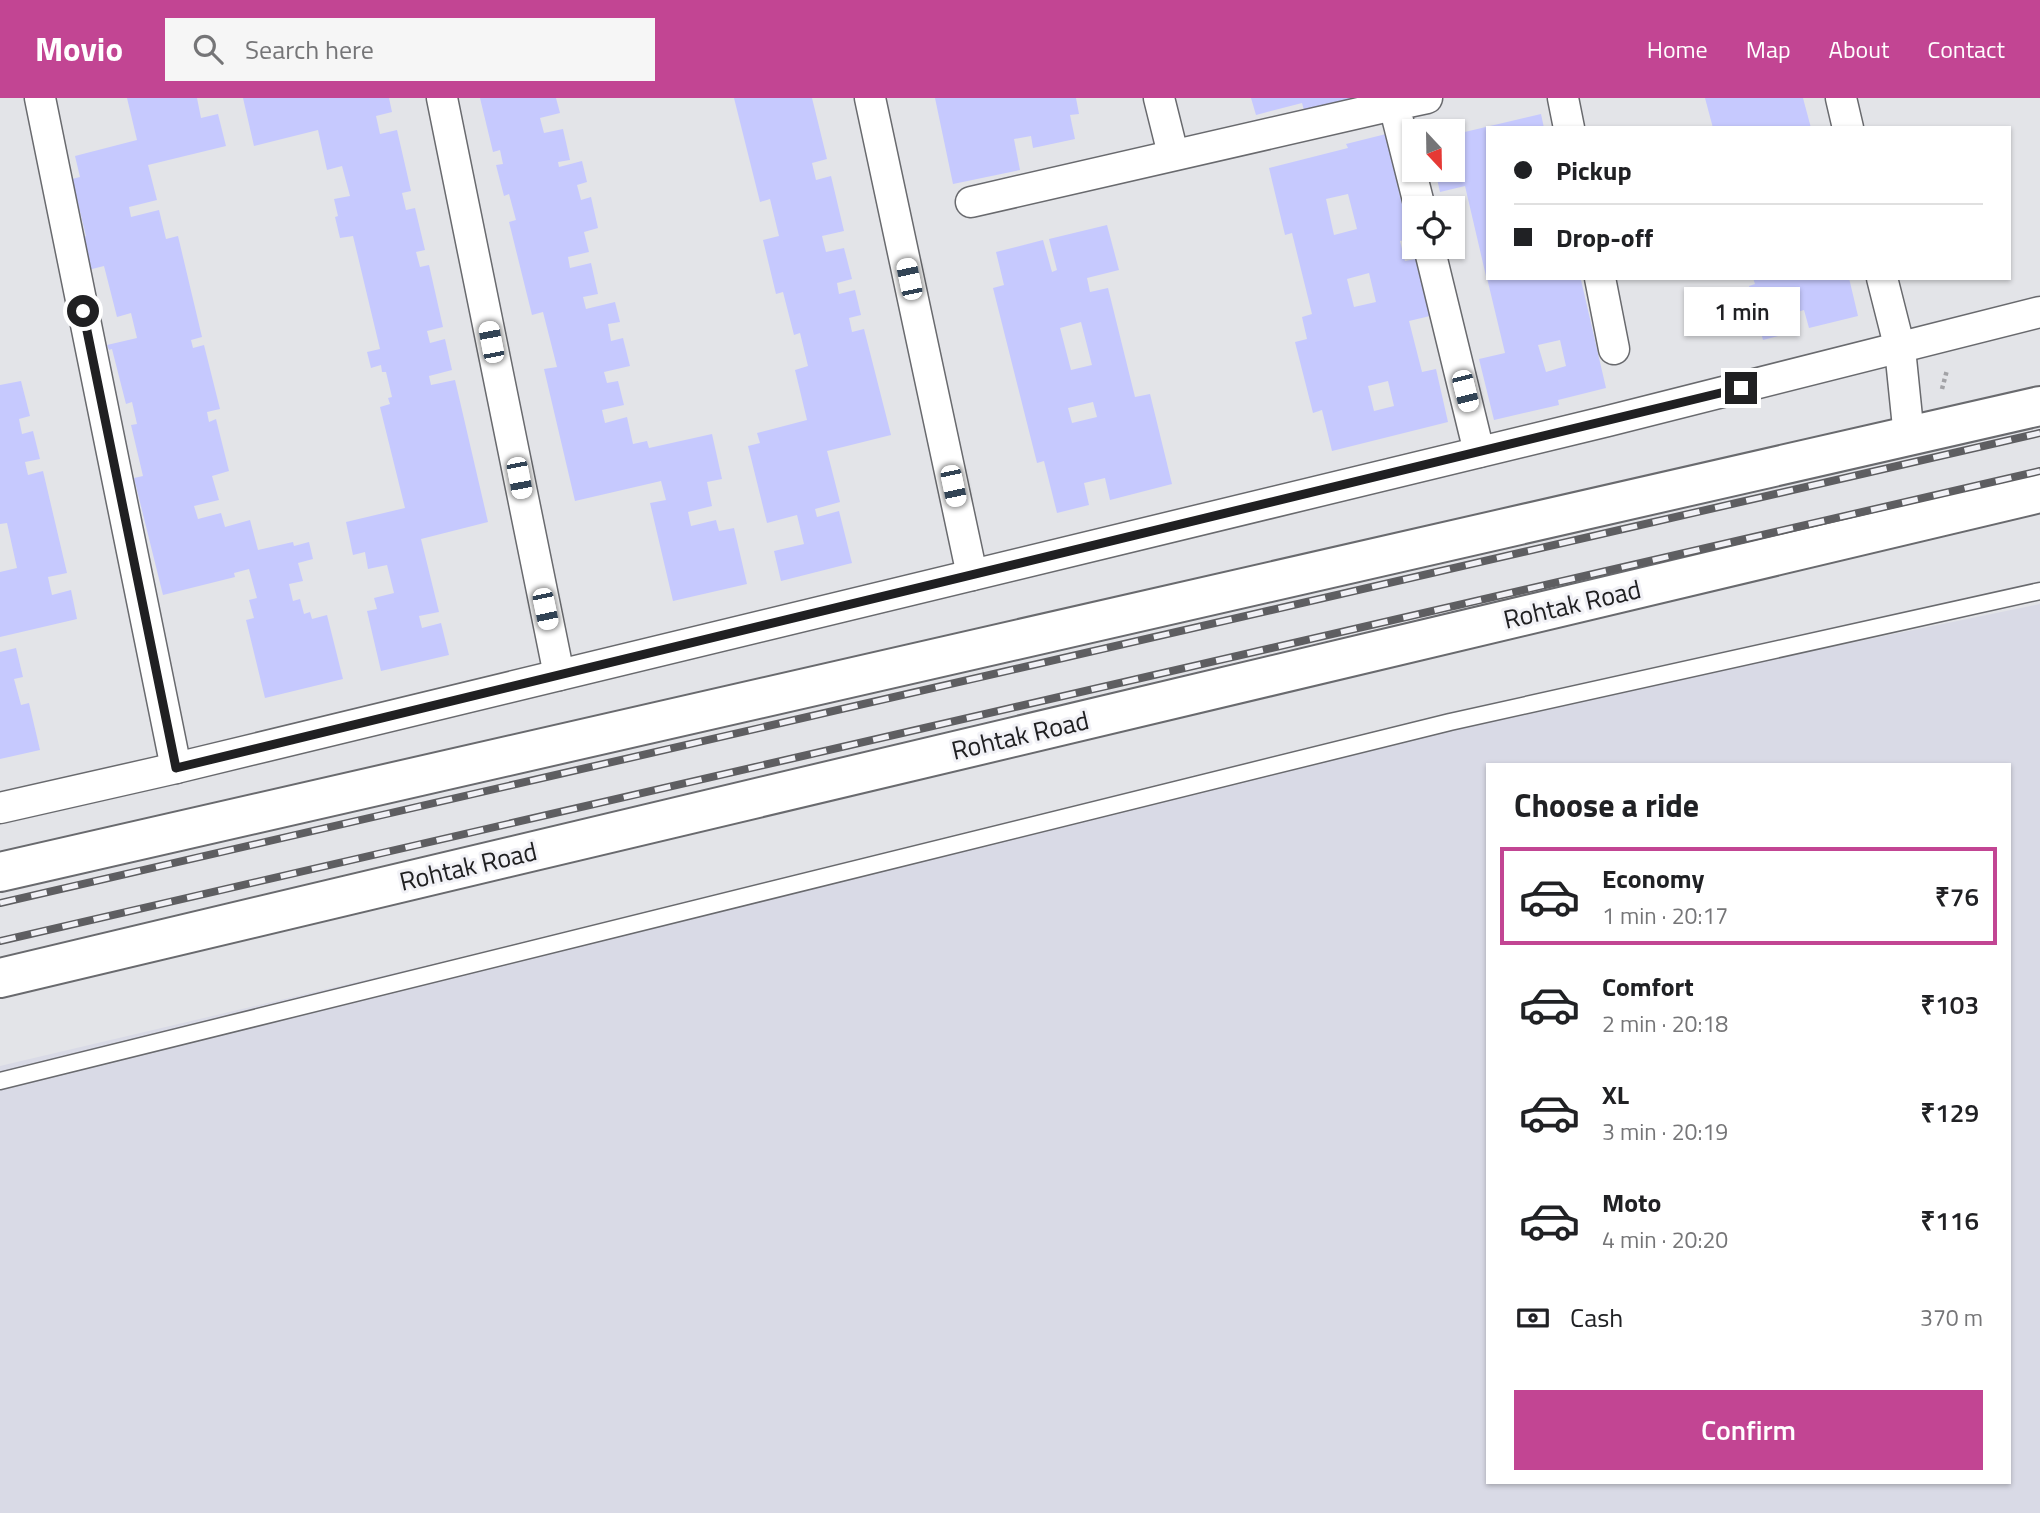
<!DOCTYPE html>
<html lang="en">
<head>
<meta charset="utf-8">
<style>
  :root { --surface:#fff; --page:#f6f6f6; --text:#202124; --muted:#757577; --line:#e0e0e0; --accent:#c24593 }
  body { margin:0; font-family:"Titillium Web",sans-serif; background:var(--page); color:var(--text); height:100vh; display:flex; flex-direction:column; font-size:26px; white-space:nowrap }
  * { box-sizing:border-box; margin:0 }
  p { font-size:23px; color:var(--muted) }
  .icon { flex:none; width:38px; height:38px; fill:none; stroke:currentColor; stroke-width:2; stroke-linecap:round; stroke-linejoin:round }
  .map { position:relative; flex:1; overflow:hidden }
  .details { position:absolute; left:1486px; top:665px; width:525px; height:721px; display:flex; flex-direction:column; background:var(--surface); border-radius:0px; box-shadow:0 2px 5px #0004 }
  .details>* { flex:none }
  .top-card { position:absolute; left:1486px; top:28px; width:525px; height:154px; border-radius:0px; box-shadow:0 2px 5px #0004; display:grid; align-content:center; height:154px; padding:0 28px; background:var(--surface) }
  .needle { width:46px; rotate:158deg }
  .fabs { position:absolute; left:1402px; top:21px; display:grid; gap:14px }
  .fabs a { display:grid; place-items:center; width:63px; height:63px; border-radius:0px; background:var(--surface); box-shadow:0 2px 5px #0004; font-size:35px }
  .end { position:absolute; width:32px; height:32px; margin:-16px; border:9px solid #202022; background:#fff; box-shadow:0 0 0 4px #fff }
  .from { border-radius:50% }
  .bubble { position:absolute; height:49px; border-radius:0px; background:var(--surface); box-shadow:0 2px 5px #0004; font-size:23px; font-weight:600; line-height:49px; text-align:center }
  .car { position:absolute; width:21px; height:42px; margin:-21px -10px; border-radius:9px; box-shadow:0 0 5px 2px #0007; background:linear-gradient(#fff 24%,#345 0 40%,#fff 0 76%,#345 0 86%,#fff 0) }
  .top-card b { display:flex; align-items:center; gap:24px; height:66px; font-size:26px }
  .top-card b+b { border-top:2px solid var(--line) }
  .top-card i { width:18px; height:18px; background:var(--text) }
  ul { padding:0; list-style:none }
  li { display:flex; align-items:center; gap:21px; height:98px; margin:0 14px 10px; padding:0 14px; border:4px solid transparent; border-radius:0px }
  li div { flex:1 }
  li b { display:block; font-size:26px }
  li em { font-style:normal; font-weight:600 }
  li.active { border-color:var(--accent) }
  li>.icon { width:63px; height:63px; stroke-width:1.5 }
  h2 { padding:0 28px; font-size:32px; line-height:84px }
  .pay { display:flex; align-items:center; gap:18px; height:77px; padding:0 28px; font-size:26px }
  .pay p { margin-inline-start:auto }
  .cta { display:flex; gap:14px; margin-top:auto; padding:14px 28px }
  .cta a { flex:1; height:80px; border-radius:0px; background:var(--accent); color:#fff; font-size:28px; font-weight:600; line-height:80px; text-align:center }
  header { display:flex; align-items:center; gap:42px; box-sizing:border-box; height:98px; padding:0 35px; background:var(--accent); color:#fff }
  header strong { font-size:33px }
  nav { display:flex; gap:38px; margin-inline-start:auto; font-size:24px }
  .search { width:490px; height:63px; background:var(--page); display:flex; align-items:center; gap:18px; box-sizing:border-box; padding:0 24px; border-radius:0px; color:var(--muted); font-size:26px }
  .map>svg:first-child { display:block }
  .built { fill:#d9dae6; fill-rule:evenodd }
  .building { fill:#c6c9fe; fill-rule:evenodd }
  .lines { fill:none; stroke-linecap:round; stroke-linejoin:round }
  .service-casing { stroke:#696a6e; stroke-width:19 }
  .minor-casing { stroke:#696a6e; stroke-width:33 }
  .primary-casing { stroke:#696a6e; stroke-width:42 }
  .path { stroke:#a2a2a6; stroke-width:4.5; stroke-dasharray:3.5 3.5; stroke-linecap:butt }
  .service { stroke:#fff; stroke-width:16 }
  .minor { stroke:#fff; stroke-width:30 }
  .primary { stroke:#fff; stroke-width:38 }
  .rail-casing { stroke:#5e5e61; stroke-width:8 }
  .rail { stroke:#f1f1f6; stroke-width:5; stroke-dasharray:16; stroke-linecap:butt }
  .route { stroke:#202022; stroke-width:9 }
  .labels { text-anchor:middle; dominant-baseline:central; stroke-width:6; stroke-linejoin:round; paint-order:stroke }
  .street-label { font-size:26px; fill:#202022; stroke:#f1f1f6 }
</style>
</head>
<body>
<header>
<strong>Movio</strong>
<div class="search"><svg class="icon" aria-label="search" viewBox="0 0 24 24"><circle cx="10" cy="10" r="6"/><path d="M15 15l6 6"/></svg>Search here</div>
<nav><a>Home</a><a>Map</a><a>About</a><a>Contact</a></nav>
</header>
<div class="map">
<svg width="2040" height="1415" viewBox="0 0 2040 1415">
  <rect width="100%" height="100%" fill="#e3e4e8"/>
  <path class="built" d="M2040 506V1415H0V968L1449 627ZM1488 667H2009V1384H1488Z"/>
  <g class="building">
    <polygon points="127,0 197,0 201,20 218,16 226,48 148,67 157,102 129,109 131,119 159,112 166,141 178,138 202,239 191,242 193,250 204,247 220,311 207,314 209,324 216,321 229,373 212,378 219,402 194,408 198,421 221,415 225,429 250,422 258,452 293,444 294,448 309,444 313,461 298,465 303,483 289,486 293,503 300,501 304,516 310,514 312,521 327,517 343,581 265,600 246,522 254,520 249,502 257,500 249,471 234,475 235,479 163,497 134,380 143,378 131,327 137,326 132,304 126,306 112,251 109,252 107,247 137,240 131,215 117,219 104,168 84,173 75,141 86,138 72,81 80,79 75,58 137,42"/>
    <polygon points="243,0 389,0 392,14 376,18 380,36 397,32 411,93 402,95 406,112 415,110 425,152 416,154 420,169 429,167 443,229 427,233 430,245 445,241 452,272 429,278 431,287 455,282 488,424 421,441 439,514 419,518 422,530 441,525 449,557 381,573 367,513 377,511 374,500 394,495 387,467 368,471 365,454 353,457 346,424 405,410 380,309 390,306 388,300 392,299 386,274 382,274 381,267 371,270 367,254 380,251 353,138 340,140 335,119 338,118 334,101 350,98 342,68 327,72 318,32 254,48"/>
    <polygon points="480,0 556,0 560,15 540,20 544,35 563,31 570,62 558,64 559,69 582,63 587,84 577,87 581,102 591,99 598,130 584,134 589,154 568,159 570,170 591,165 598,196 583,199 586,211 615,204 620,224 608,226 611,243 623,240 630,268 604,274 607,285 618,283 624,307 602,312 605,325 627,319 633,346 647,343 649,350 712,336 722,381 707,384 712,408 688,414 691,428 716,422 719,433 734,430 747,486 673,503 650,405 666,402 661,383 575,403 544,271 557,269 543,214 532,217 509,124 516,122 509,96 504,98 496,67 503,66 500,52 493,54"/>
    <polygon points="734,0 812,0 827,61 812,65 816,82 831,78 844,133 822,138 826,154 844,150 852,181 837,185 839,196 855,192 861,217 849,220 852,234 864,231 891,337 827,353 840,404 815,411 817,419 839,413 852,465 781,483 774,453 804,446 797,417 767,425 748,348 760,345 757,335 807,322 795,272 808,268 800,235 794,237 783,194 776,196 763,142 779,138 770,101 760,104"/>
    <polygon points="935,0 1076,0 1079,16 1070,17 1075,41 1033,50 1031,38 1014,41 1020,72 953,86"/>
    <polygon points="1251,0 1352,0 1353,4 1305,16 1302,5 1256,17"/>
    <polygon points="1705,0 1803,0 1811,30 1713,30"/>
    <polygon points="1541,16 1544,30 1488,30 1486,178 1465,88 1440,94 1435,72 1452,72 1452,37"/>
    <path d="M1386 36 1410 141 1400 143 1405 163 1416 161 1430 218 1409 223 1422 274 1436 271 1448 324 1332 353 1322 312 1313 315 1295 244 1307 241 1302 219 1312 216 1292 135 1285 137 1269 70 1348 50 1346 46ZM1348 96 1357 131 1334 137 1326 101ZM1369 175 1376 204 1354 209 1347 181ZM1388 283 1394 308 1374 313 1368 288Z"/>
    <path d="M1107 127 1119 172 1087 180 1090 194 1108 190 1135 299 1150 296 1172 386 1110 402 1105 380 1084 385 1089 407 1057 415 1044 363 1037 365 993 190 1004 187 996 154 1043 142 1052 174 1057 172 1049 141ZM1081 224 1092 267 1071 272 1060 230ZM1093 304 1097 319 1072 325 1068 310Z"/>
    <path d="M1487 180H1586L1581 182 1606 290 1558 302 1559 307 1494 322 1479 261 1505 255ZM1560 242 1566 268 1546 274 1538 247Z"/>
    <polygon points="1753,180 1849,180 1858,218 1809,230 1804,212 1790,216 1794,234 1763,242 1749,188 1755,186"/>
    <polygon points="21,283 30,318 19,321 22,336 33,333 40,361 25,364 28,377 43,373 67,475 48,479 52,497 71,492 77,521 0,539 0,474 17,470 7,425 0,426 0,287"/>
    <polygon points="16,550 23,579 14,581 21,607 29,605 40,652 0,661 0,554"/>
  </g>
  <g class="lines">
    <defs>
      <polyline id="service" points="0,983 1450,624 2040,493"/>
      <g id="minor">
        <polyline points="40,0 176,670"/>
        <polyline points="442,0 559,577"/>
        <polyline points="870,0 972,477"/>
        <polyline points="1159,0 1173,56"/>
        <polyline points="1563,0 1569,30"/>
        <polyline points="1841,0 1848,30"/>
        <polyline points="971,104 1394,7 1392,0"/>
        <polyline points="1420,110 1394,7 1427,0"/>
        <polyline points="1429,149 1479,354"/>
        <polyline points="1600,180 1614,251"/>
        <polyline points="1882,180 1900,251 1909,339"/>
        <polyline points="0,710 176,670 1608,323 2040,214"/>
      </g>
      <g id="primary">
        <polyline points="0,774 2040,308"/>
        <polyline points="0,880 2040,395"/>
      </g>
    </defs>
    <use href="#service" class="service-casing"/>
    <use href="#minor" class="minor-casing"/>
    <use href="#primary" class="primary-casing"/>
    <polyline class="path" points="1942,291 1947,272"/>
    <use href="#service" class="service"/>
    <use href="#minor" class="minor"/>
    <use href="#primary" class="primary"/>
    <defs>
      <g id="rail">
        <polyline points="0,805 2040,335"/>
        <polyline points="0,843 2040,373"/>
      </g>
    </defs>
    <use href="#rail" class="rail-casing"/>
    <use href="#rail" class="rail"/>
  </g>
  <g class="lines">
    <polyline class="route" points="83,213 176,670 1741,290"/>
  </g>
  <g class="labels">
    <g class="street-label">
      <text transform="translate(1572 506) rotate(-13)">Rohtak Road</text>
      <text transform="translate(1020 637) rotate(-13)">Rohtak Road</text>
      <text transform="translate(468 768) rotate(-13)">Rohtak Road</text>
    </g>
  </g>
</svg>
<div class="fabs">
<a><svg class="needle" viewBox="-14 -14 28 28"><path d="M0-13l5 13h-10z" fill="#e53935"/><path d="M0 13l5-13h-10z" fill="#757577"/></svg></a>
<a><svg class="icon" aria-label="locate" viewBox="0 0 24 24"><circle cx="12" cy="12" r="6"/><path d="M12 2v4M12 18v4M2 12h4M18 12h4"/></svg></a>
</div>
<i class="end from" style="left:83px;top:213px"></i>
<i class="end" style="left:1741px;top:290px"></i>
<div class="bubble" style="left:1684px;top:189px;width:116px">1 min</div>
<i class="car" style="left:909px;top:181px;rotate:348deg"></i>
<i class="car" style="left:491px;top:244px;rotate:349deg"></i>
<i class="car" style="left:1465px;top:293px;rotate:166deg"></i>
<i class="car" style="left:519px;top:380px;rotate:169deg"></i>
<i class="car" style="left:953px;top:388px;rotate:168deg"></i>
<i class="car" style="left:545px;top:511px;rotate:168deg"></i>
<div class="top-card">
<b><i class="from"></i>Pickup</b>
<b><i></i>Drop-off</b>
</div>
<section class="details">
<h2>Choose a ride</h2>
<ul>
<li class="active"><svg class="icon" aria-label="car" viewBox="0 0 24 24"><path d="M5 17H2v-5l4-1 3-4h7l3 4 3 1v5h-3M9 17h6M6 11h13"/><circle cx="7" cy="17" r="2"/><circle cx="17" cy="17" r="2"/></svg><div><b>Economy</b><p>1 min · 20:17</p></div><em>₹76</em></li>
<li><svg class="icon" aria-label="car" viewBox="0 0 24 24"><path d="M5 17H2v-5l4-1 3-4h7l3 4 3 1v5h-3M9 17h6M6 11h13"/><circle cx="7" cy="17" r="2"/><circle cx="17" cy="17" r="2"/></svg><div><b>Comfort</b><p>2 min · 20:18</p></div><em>₹103</em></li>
<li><svg class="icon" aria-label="car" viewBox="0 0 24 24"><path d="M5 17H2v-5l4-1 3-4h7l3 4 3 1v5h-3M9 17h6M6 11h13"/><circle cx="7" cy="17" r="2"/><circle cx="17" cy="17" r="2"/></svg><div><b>XL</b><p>3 min · 20:19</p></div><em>₹129</em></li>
<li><svg class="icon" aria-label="car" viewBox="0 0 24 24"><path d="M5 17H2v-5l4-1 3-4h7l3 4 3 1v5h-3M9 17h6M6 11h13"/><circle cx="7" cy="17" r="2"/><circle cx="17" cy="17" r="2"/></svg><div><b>Moto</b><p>4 min · 20:20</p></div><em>₹116</em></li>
</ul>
<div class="pay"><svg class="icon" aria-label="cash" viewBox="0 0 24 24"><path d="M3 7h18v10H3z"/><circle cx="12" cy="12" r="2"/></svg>Cash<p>370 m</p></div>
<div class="cta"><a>Confirm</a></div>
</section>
</div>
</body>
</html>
